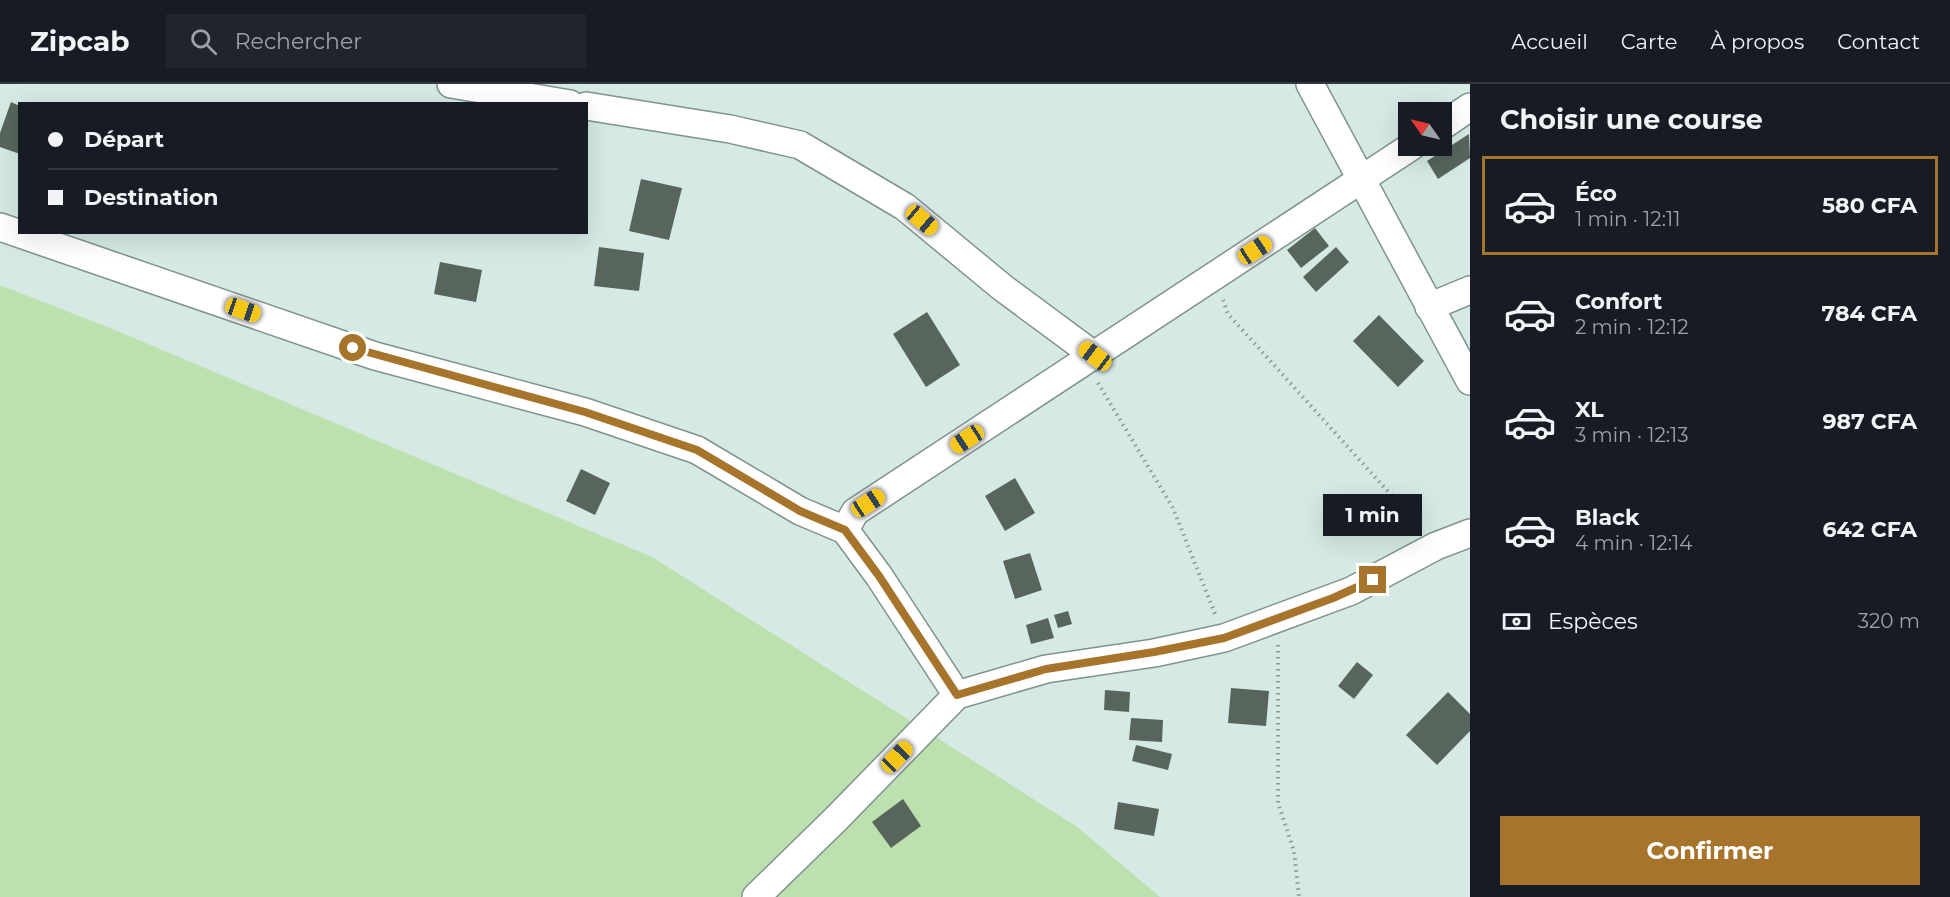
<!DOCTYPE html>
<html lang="fr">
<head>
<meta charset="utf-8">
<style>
  :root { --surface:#171b24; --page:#20242c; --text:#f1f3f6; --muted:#9ea1a6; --line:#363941; --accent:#a7742c }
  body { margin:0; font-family:Montserrat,sans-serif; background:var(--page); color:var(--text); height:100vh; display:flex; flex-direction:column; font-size:22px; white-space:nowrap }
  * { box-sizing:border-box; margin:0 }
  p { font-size:20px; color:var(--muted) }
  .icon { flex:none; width:33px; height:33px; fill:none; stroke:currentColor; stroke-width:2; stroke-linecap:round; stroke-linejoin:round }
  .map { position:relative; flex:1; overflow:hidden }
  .side { display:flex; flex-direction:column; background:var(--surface); width:480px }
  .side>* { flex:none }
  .banner { position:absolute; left:18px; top:18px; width:570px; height:132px; border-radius:0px; box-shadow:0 6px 24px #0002; display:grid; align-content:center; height:132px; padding:0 30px; background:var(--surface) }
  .needle { width:39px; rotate:304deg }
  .controls { position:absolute; left:1398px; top:18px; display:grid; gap:12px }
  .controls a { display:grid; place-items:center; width:54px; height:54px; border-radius:0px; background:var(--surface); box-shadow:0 6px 24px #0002; font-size:30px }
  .end { position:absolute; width:27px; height:27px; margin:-14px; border:8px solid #a7742c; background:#fff; box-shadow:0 0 0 3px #fff }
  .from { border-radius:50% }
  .bubble { position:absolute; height:42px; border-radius:0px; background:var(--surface); box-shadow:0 6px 24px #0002; font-size:20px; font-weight:700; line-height:42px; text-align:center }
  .car { position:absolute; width:18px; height:36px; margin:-18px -9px; border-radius:8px; box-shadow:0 0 4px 2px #0007; background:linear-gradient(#f5c518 24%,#345 0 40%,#f5c518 0 76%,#345 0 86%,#f5c518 0) }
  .banner b { display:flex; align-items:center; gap:21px; height:57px; font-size:22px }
  .banner b+b { border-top:2px solid var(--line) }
  .banner i { width:15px; height:15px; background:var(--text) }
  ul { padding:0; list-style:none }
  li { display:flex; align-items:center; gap:18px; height:99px; margin:0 12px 9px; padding:0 18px; border:3px solid transparent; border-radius:0px }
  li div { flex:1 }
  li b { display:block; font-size:22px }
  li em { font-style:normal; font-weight:700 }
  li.current { border-color:var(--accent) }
  li>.icon { width:54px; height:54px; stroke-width:1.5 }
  h2 { padding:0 30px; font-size:27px; line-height:72px }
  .pay { display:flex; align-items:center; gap:15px; height:66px; padding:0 30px; font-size:22px }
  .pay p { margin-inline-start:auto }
  .cta { display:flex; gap:12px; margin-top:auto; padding:12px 30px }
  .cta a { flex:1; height:69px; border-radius:0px; background:var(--accent); color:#fff; font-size:24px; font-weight:700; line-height:69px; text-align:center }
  header { display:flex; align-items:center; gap:36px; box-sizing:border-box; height:84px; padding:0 30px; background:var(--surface); border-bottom:2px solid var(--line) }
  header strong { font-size:28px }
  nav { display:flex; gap:33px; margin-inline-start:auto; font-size:21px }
  .search { width:420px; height:54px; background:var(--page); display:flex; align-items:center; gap:15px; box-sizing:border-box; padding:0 21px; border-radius:0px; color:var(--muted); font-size:22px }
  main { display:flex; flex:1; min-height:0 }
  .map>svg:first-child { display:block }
  .green { fill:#bde0af }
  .building { fill:#57655c }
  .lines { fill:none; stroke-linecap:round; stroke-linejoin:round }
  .street-casing { stroke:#7f928e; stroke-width:30 }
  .path { stroke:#8a9996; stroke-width:4; stroke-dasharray:1.5 4.5; stroke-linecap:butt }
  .street { stroke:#fff; stroke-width:27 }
  .route { stroke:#a7742c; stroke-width:8 }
</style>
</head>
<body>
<header>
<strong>Zipcab</strong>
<div class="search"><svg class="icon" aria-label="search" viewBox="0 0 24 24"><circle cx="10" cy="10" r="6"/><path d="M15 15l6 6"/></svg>Rechercher</div>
<nav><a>Accueil</a><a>Carte</a><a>À propos</a><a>Contact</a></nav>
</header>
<main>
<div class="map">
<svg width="1470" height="813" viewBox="0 0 1470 813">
  <rect width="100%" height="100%" fill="#d5eae5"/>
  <polygon class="green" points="0,201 115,246 652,473 1076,742 1160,813 0,813"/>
  <g class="building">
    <polygon points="11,18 20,22 20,70 0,63 0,49"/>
    <polygon points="1469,50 1470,74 1438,95 1427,77"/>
    <polygon points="641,95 682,104 669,156 629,147"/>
    <polygon points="1315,144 1329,162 1301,184 1287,166"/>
    <polygon points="599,163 644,169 639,207 594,202"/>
    <polygon points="1336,163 1349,178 1316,208 1303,193"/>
    <polygon points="440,178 482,186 476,218 434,210"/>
    <polygon points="927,228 960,281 926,303 893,250"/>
    <polygon points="1379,231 1424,277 1398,303 1353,257"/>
    <polygon points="581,385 610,399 595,431 566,417"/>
    <polygon points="1015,394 1035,429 1005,447 985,412"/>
    <polygon points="1030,469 1042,506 1015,515 1003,477"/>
    <polygon points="1068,527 1072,540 1058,544 1054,531"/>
    <polygon points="1048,534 1054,554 1031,560 1026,541"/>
    <polygon points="1357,578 1373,591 1354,615 1338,602"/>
    <polygon points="1231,604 1269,607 1266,642 1228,639"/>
    <polygon points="1105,606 1130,608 1129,628 1104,626"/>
    <polygon points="1448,608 1470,630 1470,647 1437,681 1406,651"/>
    <polygon points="1131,634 1163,636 1162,658 1129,656"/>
    <polygon points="1136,661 1172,670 1168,686 1132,677"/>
    <polygon points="903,715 921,742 891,764 872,738"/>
    <polygon points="1118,718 1159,725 1154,752 1114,745"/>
  </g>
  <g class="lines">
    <defs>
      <g id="street">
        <polyline points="451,0 570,20"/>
        <polyline points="1310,0 1470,297"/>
        <polyline points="586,22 730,45 800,61 905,123 1003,204 1095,272"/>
        <polyline points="1442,42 1470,23"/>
        <polyline points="0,143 375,272 585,328 697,366 800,427 845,446 879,492 957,611"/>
        <polyline points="1429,223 1470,206"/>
        <polyline points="845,446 855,428 1412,62"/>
        <polyline points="756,813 836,735 957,611 1046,585 1154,569 1224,554 1351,507 1436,462 1470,449"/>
      </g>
    </defs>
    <use href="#street" class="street-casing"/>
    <g class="path">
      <polyline points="1223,216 1228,230 1420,443"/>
      <polyline points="1098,299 1173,424 1215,530"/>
      <polyline points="1278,561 1278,719 1294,767 1299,813"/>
    </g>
    <use href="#street" class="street"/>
  </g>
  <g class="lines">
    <polyline class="route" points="353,264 585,328 697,366 800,427 845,446 879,492 957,611 1046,585 1154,568 1224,554 1333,514 1373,496"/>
  </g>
</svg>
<div class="controls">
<a><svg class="needle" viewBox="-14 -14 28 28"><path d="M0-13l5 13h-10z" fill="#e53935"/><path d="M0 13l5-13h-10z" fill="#9ea1a6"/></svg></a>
</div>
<i class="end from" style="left:353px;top:264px"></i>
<i class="end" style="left:1373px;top:496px"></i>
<div class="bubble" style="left:1323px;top:410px;width:99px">1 min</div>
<i class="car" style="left:922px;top:136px;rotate:130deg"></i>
<i class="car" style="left:1255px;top:166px;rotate:57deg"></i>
<i class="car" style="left:243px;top:226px;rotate:109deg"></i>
<i class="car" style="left:1095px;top:272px;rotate:307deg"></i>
<i class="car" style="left:967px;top:355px;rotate:237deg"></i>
<i class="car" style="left:868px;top:419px;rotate:57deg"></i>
<i class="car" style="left:897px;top:673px;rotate:44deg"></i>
<div class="banner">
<b><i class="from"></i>Départ</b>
<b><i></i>Destination</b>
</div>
</div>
<section class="side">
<h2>Choisir une course</h2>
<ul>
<li class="current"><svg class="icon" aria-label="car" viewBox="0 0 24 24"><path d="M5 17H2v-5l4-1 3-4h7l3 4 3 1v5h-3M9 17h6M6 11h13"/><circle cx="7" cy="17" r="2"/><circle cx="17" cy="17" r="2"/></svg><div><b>Éco</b><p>1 min · 12:11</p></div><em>580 CFA</em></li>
<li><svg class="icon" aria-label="car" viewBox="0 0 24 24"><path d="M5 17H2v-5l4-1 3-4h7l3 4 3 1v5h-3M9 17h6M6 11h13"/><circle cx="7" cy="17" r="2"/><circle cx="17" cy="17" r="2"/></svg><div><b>Confort</b><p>2 min · 12:12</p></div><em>784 CFA</em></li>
<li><svg class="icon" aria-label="car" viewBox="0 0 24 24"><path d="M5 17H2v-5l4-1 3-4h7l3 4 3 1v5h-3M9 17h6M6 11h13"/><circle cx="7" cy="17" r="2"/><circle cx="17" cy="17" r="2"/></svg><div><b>XL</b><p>3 min · 12:13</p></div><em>987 CFA</em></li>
<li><svg class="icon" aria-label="car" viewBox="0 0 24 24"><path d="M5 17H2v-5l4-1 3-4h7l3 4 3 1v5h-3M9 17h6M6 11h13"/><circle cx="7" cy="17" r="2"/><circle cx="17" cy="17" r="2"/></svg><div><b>Black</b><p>4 min · 12:14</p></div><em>642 CFA</em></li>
</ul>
<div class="pay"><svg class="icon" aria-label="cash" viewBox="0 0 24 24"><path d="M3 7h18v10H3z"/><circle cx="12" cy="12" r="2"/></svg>Espèces<p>320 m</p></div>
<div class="cta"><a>Confirmer</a></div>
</section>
</main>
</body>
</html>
